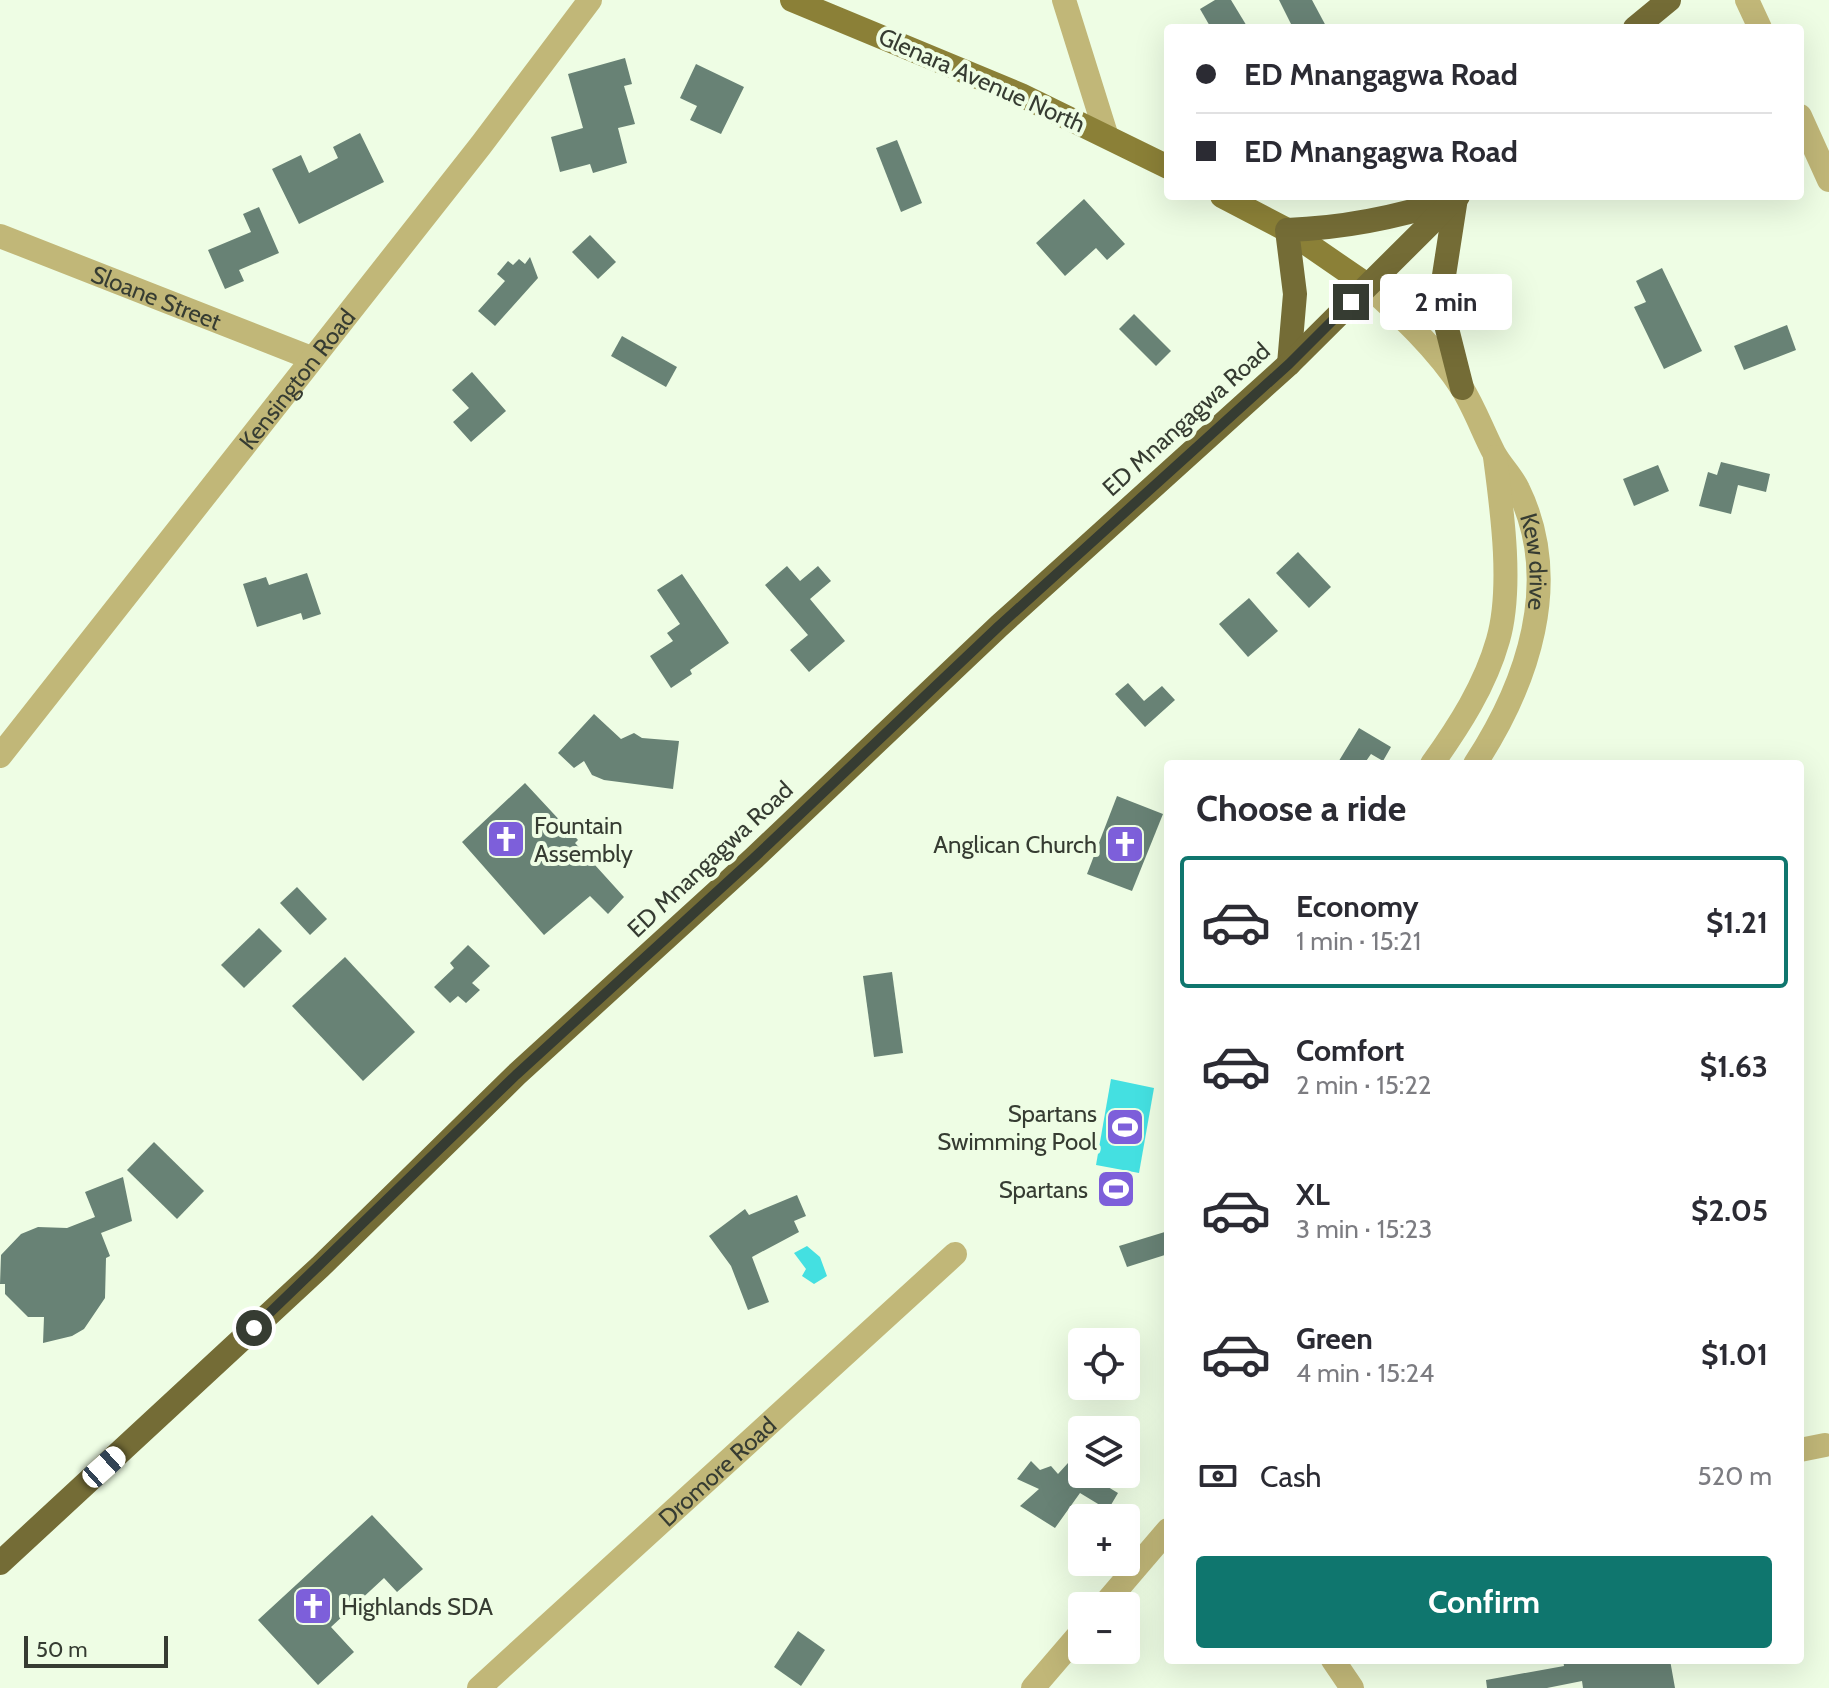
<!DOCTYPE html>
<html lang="en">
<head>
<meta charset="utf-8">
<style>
  :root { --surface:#fff; --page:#f2f2f3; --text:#2b2b33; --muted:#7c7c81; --line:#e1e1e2; --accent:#0f766e }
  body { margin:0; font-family:Cabin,sans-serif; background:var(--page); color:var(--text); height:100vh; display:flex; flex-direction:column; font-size:30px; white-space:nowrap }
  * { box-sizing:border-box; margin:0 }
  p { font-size:26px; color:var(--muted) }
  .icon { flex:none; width:44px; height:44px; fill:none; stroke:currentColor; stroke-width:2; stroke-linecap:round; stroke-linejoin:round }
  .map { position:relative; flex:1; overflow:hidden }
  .details { position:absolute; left:1164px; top:760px; width:640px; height:904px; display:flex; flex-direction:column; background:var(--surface); border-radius:8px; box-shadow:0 8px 32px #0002 }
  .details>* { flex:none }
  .banner { position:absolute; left:1164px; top:24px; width:640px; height:176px; border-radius:8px; box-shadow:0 8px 32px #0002; display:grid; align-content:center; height:176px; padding:0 32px; background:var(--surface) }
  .controls { position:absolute; left:1068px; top:1328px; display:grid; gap:16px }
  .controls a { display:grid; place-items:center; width:72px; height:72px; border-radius:8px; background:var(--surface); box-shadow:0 8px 32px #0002; font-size:40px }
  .scale { position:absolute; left:24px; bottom:20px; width:144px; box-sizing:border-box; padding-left:8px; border:4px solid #363c32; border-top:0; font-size:22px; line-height:28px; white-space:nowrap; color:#363c32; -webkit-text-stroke:6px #eefde4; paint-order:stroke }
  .end { position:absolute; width:36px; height:36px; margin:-18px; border:10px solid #363c32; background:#fff; box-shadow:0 0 0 4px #fff }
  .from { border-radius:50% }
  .bubble { position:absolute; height:56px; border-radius:8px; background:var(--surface); box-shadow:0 8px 32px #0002; font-size:26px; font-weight:700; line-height:56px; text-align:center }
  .car { position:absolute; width:24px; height:48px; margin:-24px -12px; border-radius:10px; box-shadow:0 0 6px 2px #0007; background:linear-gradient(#fff 24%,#345 0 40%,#fff 0 76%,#345 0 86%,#fff 0) }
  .banner b { display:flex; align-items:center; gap:28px; height:76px; font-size:30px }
  .banner b+b { border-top:2px solid var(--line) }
  .banner i { width:20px; height:20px; background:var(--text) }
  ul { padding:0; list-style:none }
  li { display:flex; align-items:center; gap:24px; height:132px; margin:0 16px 12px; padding:0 16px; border:4px solid transparent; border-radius:8px }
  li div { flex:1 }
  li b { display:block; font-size:30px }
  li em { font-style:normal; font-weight:700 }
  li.selected { border-color:var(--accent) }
  li>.icon { width:72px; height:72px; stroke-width:1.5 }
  h2 { padding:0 32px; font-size:36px; line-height:96px }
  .pay { display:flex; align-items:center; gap:20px; height:88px; padding:0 32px; font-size:30px }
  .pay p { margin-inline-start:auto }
  .primary-button { display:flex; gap:16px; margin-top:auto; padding:16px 32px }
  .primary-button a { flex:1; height:92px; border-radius:8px; background:var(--accent); color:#fff; font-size:32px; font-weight:700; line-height:92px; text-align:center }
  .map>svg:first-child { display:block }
  .water { fill:#44e0e1 }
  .building { fill:#688275 }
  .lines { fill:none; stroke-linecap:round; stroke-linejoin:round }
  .minor { stroke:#c1b778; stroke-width:24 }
  .major { stroke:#8b8037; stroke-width:24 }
  .highway { stroke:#746c36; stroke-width:24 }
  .route { stroke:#363c32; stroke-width:10 }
  .labels { text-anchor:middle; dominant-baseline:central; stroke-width:8; stroke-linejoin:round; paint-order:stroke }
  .street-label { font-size:24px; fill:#363c32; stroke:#eefde4 }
  .poi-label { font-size:24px; fill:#363c32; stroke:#eefde4; text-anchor:end }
</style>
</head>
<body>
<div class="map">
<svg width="1829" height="1688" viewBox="0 0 1829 1688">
  <rect width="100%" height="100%" fill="#eefde4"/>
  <g class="water">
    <polygon points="1111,1079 1154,1088 1139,1173 1096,1165"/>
    <polygon points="807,1246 820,1257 827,1276 814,1284 802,1276 806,1269 794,1253"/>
  </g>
  <g class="building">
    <polygon points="1215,0 1231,0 1248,28 1211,28 1200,9"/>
    <polygon points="1279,0 1312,0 1327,28 1293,28"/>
    <polygon points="625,58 632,84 624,86 635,124 618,128 627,163 593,173 590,164 560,172 551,137 583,128 568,74"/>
    <polygon points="696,64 744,87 721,134 690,120 697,106 680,98"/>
    <polygon points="360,133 384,182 299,224 272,169 301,155 309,173 338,158 333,147"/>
    <polygon points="897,140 922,203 901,212 876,148"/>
    <polygon points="1084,199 1125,244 1107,260 1096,248 1065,276 1036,243"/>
    <polygon points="259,207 279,253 239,270 244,281 225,289 208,250 251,232 243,214"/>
    <polygon points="590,235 616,262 598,279 572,252"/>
    <polygon points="530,257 538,278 495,326 478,311 505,281 497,274 508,261 513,265 519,259 525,264"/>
    <polygon points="1662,268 1702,351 1664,369 1634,307 1646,302 1636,281"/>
    <polygon points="1134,314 1171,351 1156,366 1119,329"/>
    <polygon points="1787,325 1796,350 1744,370 1734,346"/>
    <polygon points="622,336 677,367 666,387 611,356"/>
    <polygon points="472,372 506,411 471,442 453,422 469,408 452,390"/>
    <polygon points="1721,462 1770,474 1766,492 1738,485 1731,514 1699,506 1708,472 1717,475"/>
    <polygon points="1658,465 1669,491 1634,506 1623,479"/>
    <polygon points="1298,552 1331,587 1309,608 1276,573"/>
    <polygon points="787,566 800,581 818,566 831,581 810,599 845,641 809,672 790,650 808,635 765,585"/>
    <polygon points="307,573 321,614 303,620 301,613 257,627 243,584 266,577 269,585"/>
    <polygon points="682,574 729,643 690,670 692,674 671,688 650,656 673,641 667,633 680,624 657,590"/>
    <polygon points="1249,598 1278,631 1248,657 1219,624"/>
    <polygon points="1128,683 1144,701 1162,686 1175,700 1145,727 1115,694"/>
    <polygon points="594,714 621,739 634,733 642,738 679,741 673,789 604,780 592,775 584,761 574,768 558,753"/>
    <polygon points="1359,728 1391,747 1383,761 1371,754 1364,764 1337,764"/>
    <polygon points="525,783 578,840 575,843 624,897 608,914 590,896 544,935 462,842"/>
    <polygon points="1117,796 1163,814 1132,891 1087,874"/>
    <polygon points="297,887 327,919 310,935 280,903"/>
    <polygon points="259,928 282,951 244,988 221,965"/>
    <polygon points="468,945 490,966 472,983 480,990 466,1003 458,996 450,1003 434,987 454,968 450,963"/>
    <polygon points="345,957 415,1032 363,1081 292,1006"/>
    <polygon points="892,972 903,1053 874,1057 863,976"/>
    <polygon points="154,1142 204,1191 177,1219 127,1170"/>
    <polygon points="123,1177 132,1221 101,1233 110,1256 106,1258 105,1298 84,1329 72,1336 43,1343 44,1317 28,1317 5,1294 5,1284 0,1284 1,1255 21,1234 38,1227 67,1228 95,1217 85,1192"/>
    <polygon points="797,1195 806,1216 794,1221 799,1232 752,1257 769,1302 748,1310 731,1266 709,1236 745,1209 749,1215"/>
    <polygon points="1168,1231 1168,1254 1127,1267 1119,1246"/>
    <polygon points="1031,1461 1040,1470 1051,1466 1058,1474 1068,1463 1118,1493 1108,1510 1080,1493 1055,1528 1020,1506 1039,1489 1017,1479"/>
    <polygon points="372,1515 423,1569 397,1592 384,1578 331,1627 354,1652 318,1685 258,1620"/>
    <polygon points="798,1631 825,1650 801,1686 774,1667"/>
    <polygon points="1563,1660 1670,1660 1675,1688 1583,1688 1582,1681 1547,1688 1487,1688 1486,1680 1564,1666"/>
  </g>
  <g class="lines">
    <g class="minor">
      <polyline points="1064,0 1106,134"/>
      <polyline points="1747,0 1760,28"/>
      <polyline points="1800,116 1829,180"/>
      <path id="s1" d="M0 236 311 358"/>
      <path id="s2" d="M1367 285C1402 317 1436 348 1462 388 1475 409 1483 432 1494 453 1501 466 1512 476 1518 489 1563 581 1528 683 1475 764"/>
      <path id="s3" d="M0 756 481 145 590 0"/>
      <path d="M1432 764C1459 726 1485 686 1498 640 1513 588 1502 510 1495 457"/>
      <polyline points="1800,1450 1825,1445"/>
      <polyline points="1103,1606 1168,1530"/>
      <polyline points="1333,1660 1352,1688"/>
      <path id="s4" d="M479 1688 955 1254"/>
      <polyline points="1033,1688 1082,1631"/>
    </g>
    <g class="major">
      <polyline points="792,0 1021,95 1168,167"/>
      <polyline points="1222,196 1287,230 1367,285"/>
    </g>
    <g class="highway">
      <polyline points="1635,28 1669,0"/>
      <polyline points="1456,198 1440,301 1462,388"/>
      <path d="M1289 364 1295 294 1287 230C1345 228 1395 218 1450 200"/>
      <polyline points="0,1563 320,1267 516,1075 754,858 999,626 1289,364 1458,196"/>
    </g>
  </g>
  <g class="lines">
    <polyline class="route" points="254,1328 516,1075 754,858 999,626 1289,364 1351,302"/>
  </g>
  <defs>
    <symbol id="church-square" viewBox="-11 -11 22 22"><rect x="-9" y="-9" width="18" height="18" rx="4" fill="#7d5fda" stroke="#eefde4"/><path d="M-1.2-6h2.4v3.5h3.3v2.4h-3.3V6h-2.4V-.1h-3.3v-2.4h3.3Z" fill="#fff"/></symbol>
    <symbol id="stadium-square" viewBox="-11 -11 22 22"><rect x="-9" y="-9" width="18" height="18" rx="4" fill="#7d5fda" stroke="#eefde4"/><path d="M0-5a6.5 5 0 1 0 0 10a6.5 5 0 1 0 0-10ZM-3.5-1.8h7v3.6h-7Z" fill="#fff"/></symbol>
  </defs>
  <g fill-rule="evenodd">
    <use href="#church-square" x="484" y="817" width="44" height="44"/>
    <use href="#church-square" x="1103" y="822" width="44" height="44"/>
    <use href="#stadium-square" x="1103" y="1105" width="44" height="44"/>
    <use href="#stadium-square" x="1094" y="1167" width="44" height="44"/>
    <use href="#church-square" x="291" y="1584" width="44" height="44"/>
  </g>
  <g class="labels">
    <g class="street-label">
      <text transform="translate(982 80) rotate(24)">Glenara Avenue North</text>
      <text stroke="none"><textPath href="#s1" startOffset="168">Sloane Street</textPath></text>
      <text stroke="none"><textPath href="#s3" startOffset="480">Kensington Road</textPath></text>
      <text transform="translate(1186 419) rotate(-42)">ED Mnangagwa Road</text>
      <text stroke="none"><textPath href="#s2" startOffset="332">Kew drive</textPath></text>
      <text transform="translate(710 859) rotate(-43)">ED Mnangagwa Road</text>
      <text stroke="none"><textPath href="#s4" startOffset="322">Dromore Road</textPath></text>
    </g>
    <g class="poi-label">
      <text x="534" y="825" text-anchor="start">Fountain<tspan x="534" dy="28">Assembly</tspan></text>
      <text x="1097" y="844">Anglican Church</text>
      <text x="1097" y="1113">Spartans<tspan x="1097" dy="28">Swimming Pool</tspan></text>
      <text x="1088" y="1189">Spartans</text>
      <text x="341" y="1606" text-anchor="start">Highlands SDA</text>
    </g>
  </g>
</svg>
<div class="controls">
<a><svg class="icon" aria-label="locate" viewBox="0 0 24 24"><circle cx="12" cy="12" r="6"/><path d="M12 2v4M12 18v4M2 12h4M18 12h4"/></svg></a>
<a><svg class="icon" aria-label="layers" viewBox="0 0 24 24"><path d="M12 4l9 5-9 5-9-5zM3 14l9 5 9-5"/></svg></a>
<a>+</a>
<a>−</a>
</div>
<div class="scale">50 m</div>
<i class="end from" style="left:254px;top:1328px"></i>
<i class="end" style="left:1351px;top:302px"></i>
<div class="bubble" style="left:1380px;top:274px;width:132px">2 min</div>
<i class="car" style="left:104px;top:1467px;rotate:48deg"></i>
<div class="banner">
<b><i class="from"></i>ED Mnangagwa Road</b>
<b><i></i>ED Mnangagwa Road</b>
</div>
<section class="details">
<h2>Choose a ride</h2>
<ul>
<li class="selected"><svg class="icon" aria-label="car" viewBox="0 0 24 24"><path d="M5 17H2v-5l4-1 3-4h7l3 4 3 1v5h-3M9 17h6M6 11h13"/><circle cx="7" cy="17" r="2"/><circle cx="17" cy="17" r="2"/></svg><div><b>Economy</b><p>1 min · 15:21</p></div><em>$1.21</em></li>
<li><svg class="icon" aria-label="car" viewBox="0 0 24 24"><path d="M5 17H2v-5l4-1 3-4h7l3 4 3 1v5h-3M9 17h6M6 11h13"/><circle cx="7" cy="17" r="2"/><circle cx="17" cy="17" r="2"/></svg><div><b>Comfort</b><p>2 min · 15:22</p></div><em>$1.63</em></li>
<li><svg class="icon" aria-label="car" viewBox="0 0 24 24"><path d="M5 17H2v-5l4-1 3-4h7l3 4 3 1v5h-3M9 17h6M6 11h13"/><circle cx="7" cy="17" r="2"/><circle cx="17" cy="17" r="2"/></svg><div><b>XL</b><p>3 min · 15:23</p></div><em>$2.05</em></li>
<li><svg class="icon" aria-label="car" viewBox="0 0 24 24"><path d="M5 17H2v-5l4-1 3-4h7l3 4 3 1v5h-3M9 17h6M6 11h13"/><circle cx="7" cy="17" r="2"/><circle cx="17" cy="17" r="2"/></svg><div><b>Green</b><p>4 min · 15:24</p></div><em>$1.01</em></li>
</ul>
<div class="pay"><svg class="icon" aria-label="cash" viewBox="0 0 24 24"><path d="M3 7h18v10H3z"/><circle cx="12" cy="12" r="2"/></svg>Cash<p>520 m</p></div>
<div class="primary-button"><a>Confirm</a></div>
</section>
</div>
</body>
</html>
